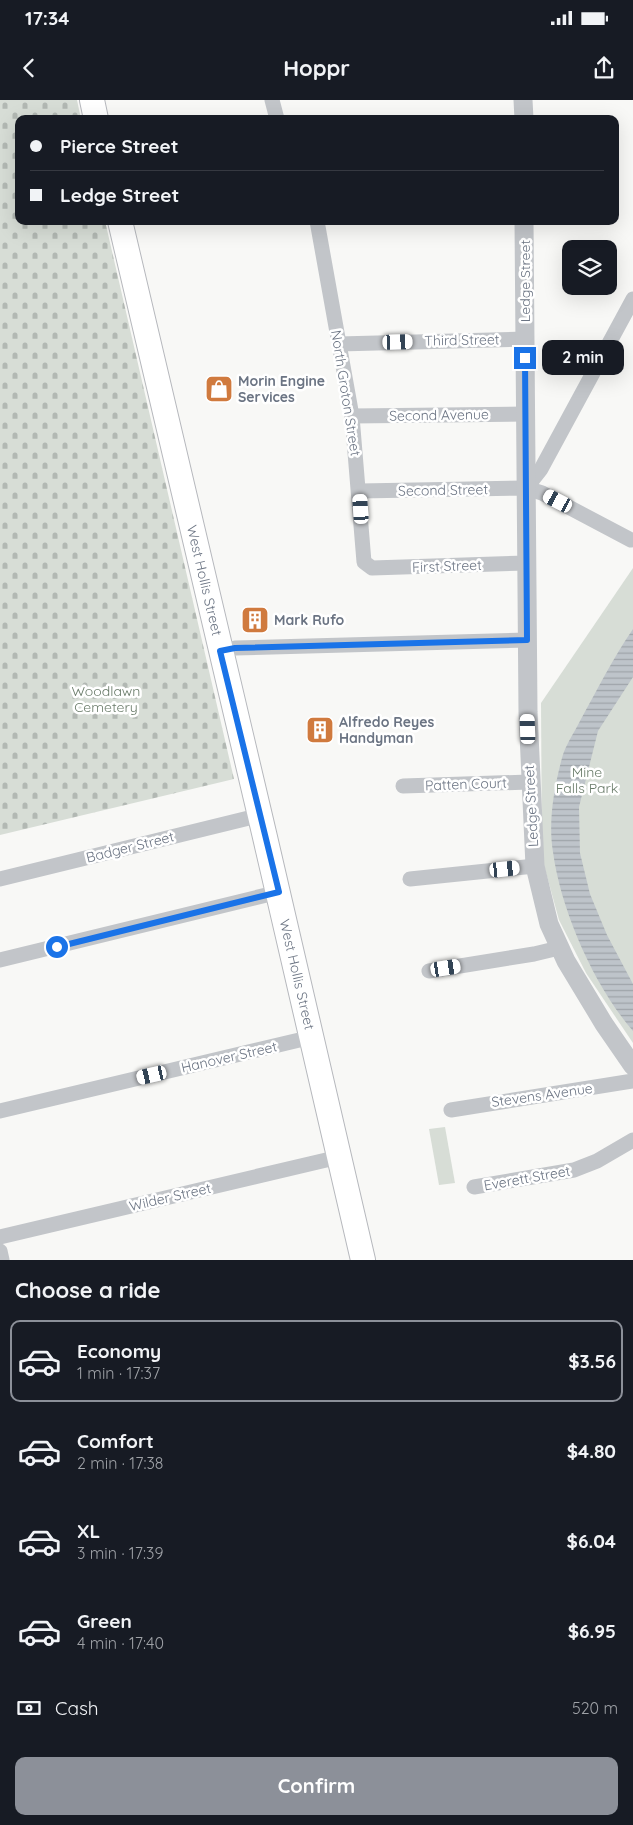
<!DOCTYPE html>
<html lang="en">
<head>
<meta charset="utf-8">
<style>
  :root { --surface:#171b24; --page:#242831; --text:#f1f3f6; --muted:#9ea1a6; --line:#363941; --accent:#8c9099 }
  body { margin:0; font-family:Quicksand,sans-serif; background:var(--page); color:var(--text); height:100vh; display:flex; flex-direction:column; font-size:19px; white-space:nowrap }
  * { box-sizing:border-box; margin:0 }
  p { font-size:16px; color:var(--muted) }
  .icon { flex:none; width:28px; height:28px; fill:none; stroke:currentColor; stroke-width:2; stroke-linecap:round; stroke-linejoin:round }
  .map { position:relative; height:1160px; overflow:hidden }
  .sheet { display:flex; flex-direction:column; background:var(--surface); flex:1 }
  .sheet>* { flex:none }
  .hud { position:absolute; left:15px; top:15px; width:604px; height:110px; border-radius:10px; box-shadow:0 5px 20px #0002; display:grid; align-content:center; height:110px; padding:0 15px; background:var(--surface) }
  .fabs { position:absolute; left:562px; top:140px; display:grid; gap:10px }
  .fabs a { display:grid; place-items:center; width:55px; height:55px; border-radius:10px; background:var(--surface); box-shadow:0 5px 20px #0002; font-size:25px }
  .end { position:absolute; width:22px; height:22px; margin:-11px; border:6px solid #1a73e8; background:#fff; box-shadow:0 0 0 2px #fff }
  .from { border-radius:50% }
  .bubble { position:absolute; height:35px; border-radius:10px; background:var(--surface); box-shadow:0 5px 20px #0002; font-size:16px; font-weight:700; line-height:35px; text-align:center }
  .car { position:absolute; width:15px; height:30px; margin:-15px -8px; border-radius:6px; box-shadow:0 0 4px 1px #0007; background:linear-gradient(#fff 24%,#345 0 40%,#fff 0 76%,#345 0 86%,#fff 0) }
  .hud b { display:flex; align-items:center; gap:18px; height:48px; font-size:19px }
  .hud b+b { border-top:1px solid var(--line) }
  .hud i { width:12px; height:12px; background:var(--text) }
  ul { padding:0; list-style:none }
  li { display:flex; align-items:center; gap:15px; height:82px; margin:0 10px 8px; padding:0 5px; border:2px solid transparent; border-radius:10px }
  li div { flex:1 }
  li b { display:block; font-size:19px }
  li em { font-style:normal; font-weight:700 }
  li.active { border-color:var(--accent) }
  li>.icon { width:45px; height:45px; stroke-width:1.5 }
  h2 { padding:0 15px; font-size:22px; line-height:60px }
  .pay { display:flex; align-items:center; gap:12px; height:55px; padding:0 15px; font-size:19px }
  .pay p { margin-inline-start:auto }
  .primary-button { display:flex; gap:10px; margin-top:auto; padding:10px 15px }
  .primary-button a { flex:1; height:58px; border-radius:10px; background:var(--accent); color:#fff; font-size:20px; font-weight:700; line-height:58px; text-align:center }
  .status { display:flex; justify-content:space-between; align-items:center; height:35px; padding:0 25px; background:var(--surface); direction:ltr }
  .status svg { height:14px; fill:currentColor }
  header { display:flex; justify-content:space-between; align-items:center; height:65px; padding:0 15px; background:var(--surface); font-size:22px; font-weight:700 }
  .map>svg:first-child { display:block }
  .cemetery { fill:url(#cemetery-stones) }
  .green { fill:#d7ddd6 }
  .water { fill:url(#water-rules) }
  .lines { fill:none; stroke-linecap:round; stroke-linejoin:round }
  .primary-casing { stroke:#b6b8bd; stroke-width:26 }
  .minor { stroke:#c2c5c9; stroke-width:15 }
  .tertiary { stroke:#c2c5c9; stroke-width:19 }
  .primary { stroke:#fff; stroke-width:24 }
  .route { stroke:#1a73e8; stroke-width:6 }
  .labels { text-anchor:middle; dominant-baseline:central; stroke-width:5; stroke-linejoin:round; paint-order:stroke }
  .street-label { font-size:14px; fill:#6b7483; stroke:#fff }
  .poi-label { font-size:14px; font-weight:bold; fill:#6b7483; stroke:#fff; text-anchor:start }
  .park-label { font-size:14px; fill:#697b69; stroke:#fff }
</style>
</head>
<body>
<div class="status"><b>17:34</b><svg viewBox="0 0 49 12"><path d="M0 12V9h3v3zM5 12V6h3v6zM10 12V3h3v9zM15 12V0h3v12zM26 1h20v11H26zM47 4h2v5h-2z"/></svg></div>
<header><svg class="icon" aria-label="back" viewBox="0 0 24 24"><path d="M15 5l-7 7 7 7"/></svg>Hoppr<svg class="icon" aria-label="share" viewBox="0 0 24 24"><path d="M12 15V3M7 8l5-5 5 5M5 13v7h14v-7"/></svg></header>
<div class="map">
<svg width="633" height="1160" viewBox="0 0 633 1160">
  <defs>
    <pattern id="cemetery-stones" width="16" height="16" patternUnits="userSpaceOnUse" patternTransform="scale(1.25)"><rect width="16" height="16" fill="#d7ddd6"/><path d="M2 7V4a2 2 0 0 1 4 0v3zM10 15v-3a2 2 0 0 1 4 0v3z" fill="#b2b8b3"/></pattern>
    <pattern id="water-rules" width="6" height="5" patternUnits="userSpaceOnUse" patternTransform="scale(1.25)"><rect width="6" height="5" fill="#bec4ca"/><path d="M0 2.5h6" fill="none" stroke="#9ea4a9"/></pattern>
  </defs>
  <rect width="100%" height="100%" fill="#f8f8f6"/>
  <polygon class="cemetery" points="0,0 77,0 81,19 19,19 19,121 105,121 234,679 0,735"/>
  <g class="green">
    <polygon points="633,468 633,943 586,873 559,820 542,758 541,603"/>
    <polygon points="445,1027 455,1083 439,1085 429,1029"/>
  </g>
  <path class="water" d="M633 529V577L598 631 579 707 580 753 590 794 607 835 633 884V931C594 886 561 811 553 752 548 722 554 688 562 658 565 646 574 633 580 621 597 590 613 558 633 529Z"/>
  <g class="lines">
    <defs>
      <g id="primary">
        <polyline points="92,0 96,19"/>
        <path id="s1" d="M120 121C201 468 284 813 363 1160"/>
      </g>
    </defs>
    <use href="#primary" class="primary-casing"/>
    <g class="minor">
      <polyline points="272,0 277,19"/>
      <polyline points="317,121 352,316 364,462 372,468 527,463"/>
      <polyline points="339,244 525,239"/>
      <polyline points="352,316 526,314"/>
      <polyline points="526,388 541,369 633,199"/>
      <polyline points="360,391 526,388 542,393 631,440"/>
      <polyline points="220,551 235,548 527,540"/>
      <polyline points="403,686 529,682"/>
      <polyline points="0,779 261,715"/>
      <polyline points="410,779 535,766"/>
      <polyline points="0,860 279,792"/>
      <polyline points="429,871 534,854 559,848"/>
      <polyline points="451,1010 633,981"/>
      <polyline points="0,1011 312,937"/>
      <polyline points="474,1087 574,1070 597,1061 633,1040"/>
      <polyline points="0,1137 339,1057"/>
      <polyline points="0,1151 2,1160"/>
    </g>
    <g class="tertiary">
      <polyline points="523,0 524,19"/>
      <polyline points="524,121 528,612 535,766 549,824 566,861 604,924 633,966"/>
    </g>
    <use href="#primary" class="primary"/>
  </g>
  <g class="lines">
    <polyline class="route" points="57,847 279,792 220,551 235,548 527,540 525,258"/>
  </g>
  <defs>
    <symbol id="shop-square" viewBox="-11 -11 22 22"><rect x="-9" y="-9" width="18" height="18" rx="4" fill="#d07a3e" stroke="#fff"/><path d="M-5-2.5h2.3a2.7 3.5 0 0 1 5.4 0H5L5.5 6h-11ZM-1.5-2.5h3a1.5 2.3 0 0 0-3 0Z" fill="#fff"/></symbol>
    <symbol id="building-square" viewBox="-11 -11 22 22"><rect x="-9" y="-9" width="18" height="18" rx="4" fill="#d07a3e" stroke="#fff"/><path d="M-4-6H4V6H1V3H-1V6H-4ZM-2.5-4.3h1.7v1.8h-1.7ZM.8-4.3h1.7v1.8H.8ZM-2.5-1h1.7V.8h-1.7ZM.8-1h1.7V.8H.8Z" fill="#fff"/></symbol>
  </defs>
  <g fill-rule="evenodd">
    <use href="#shop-square" x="203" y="273" width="32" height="32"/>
    <use href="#building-square" x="239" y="504" width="32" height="32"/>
    <use href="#building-square" x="304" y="614" width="32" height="32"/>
  </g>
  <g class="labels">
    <g class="street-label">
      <text transform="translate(525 181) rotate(-90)">Ledge Street</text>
      <text transform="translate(462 240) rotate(-1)">Third Street</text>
      <text transform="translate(346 293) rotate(81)">North Groton Street</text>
      <text transform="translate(439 315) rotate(-1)">Second Avenue</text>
      <text transform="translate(443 390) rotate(-1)">Second Street</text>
      <text transform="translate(447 466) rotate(-2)">First Street</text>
      <text stroke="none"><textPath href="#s1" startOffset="369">West Hollis Street</textPath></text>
      <text transform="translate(466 684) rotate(-2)">Patten Court</text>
      <text transform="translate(531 706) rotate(-93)">Ledge Street</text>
      <text transform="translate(130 747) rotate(-14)">Badger Street</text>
      <text stroke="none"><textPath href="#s1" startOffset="774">West Hollis Street</textPath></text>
      <text transform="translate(229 957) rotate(-13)">Hanover Street</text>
      <text transform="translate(542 995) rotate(-8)">Stevens Avenue</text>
      <text transform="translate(527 1078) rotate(-10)">Everett Street</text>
      <text transform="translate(170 1097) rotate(-13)">Wilder Street</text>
    </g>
    <g class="poi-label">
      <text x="238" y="281">Morin Engine<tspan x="238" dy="16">Services</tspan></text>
      <text x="274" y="520">Mark Rufo</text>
      <text x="339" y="622">Alfredo Reyes<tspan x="339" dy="16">Handyman</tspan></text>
    </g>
    <g class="park-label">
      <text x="106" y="591">Woodlawn<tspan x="106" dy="16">Cemetery</tspan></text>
      <text x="587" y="672">Mine<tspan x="587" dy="16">Falls Park</tspan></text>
    </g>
  </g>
</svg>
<div class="fabs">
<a><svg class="icon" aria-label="layers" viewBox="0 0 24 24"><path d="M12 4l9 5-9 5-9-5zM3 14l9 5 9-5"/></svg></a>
</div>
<i class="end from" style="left:57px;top:847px"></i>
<i class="end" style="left:525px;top:258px"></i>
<div class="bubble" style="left:542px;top:240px;width:82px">2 min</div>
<i class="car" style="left:398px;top:242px;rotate:88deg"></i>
<i class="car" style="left:558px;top:401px;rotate:298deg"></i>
<i class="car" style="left:361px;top:409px;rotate:356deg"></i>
<i class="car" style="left:528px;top:629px;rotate:358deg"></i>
<i class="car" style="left:505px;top:769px;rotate:84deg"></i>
<i class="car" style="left:446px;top:868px;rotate:81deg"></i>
<i class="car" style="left:152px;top:975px;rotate:257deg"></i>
<div class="hud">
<b><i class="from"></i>Pierce Street</b>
<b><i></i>Ledge Street</b>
</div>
</div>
<section class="sheet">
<h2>Choose a ride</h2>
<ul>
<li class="active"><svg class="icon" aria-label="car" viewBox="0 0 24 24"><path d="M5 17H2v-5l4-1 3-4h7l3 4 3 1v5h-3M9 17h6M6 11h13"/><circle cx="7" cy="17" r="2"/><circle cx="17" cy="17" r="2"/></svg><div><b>Economy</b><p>1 min · 17:37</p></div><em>$3.56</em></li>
<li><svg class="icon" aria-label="car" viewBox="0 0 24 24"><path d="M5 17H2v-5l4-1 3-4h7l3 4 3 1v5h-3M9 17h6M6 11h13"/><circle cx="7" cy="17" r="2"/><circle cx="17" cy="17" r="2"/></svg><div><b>Comfort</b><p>2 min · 17:38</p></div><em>$4.80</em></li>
<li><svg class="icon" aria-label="car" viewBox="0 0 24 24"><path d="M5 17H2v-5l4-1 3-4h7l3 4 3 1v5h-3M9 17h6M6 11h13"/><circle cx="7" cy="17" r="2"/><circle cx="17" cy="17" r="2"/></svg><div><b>XL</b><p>3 min · 17:39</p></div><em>$6.04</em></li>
<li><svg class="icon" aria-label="car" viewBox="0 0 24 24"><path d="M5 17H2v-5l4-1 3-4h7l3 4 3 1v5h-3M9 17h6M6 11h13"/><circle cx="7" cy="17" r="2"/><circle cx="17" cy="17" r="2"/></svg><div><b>Green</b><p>4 min · 17:40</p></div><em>$6.95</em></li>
</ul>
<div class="pay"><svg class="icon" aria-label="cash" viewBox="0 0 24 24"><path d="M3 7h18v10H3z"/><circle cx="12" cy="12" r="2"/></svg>Cash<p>520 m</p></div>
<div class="primary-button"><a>Confirm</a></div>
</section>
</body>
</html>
